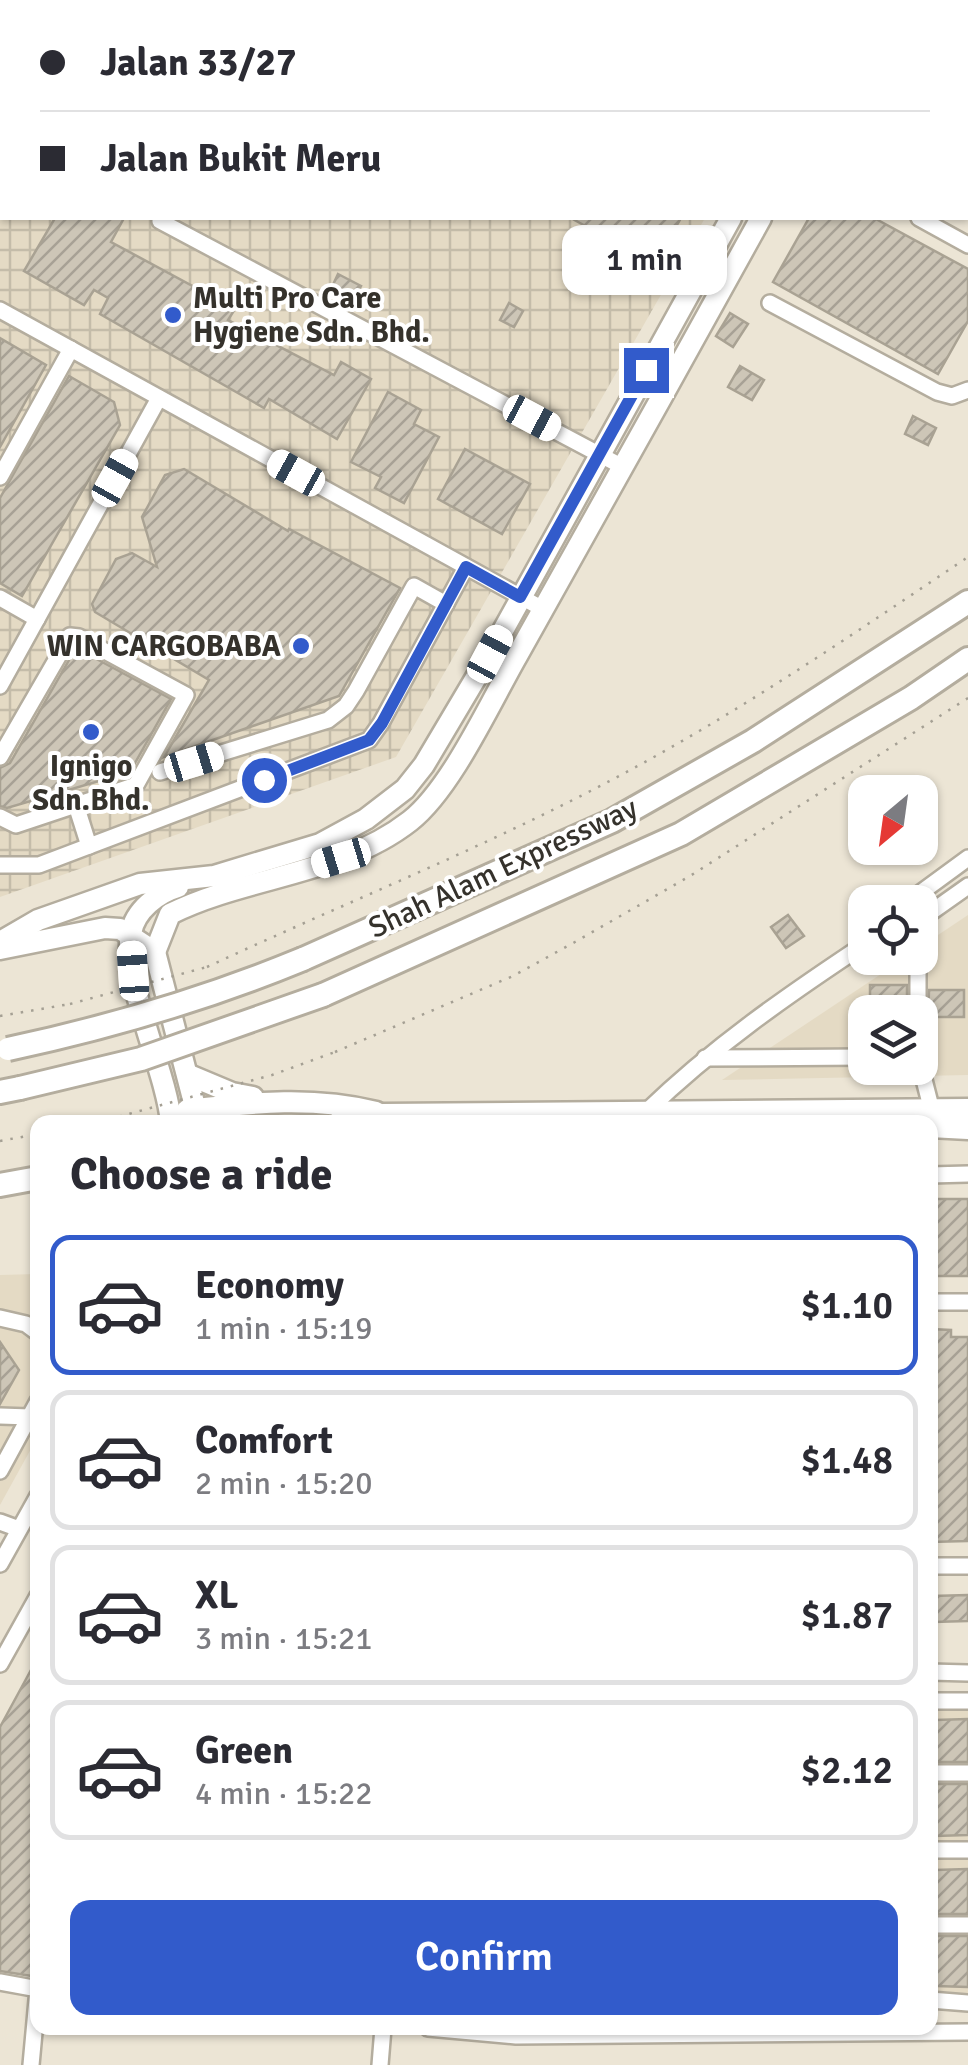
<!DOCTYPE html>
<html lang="en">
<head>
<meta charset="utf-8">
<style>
  :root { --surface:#fff; --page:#f2f2f3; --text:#2b2b33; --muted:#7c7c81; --line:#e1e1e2; --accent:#325bcb }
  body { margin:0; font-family:Signika,sans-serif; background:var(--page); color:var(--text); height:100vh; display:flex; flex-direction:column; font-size:38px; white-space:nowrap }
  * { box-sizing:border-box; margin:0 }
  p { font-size:32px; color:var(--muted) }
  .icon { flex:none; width:55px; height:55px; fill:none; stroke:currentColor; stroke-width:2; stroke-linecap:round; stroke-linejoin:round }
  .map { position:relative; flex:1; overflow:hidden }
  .sheet { position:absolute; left:30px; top:1115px; width:908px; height:920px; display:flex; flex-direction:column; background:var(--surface); border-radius:20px; box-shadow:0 2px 8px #0004 }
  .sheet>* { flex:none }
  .hud { position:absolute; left:0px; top:0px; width:970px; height:220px; box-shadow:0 2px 8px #0004; display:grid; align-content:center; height:220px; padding:0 40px; background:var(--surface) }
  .needle { width:65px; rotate:209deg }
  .buttons { position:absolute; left:848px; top:775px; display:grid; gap:20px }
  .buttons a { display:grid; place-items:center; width:90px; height:90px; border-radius:20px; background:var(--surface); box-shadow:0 2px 8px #0004; font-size:50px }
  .end { position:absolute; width:45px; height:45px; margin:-22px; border:12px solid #325bcb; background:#fff; box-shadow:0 0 0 5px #fff }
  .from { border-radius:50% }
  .bubble { position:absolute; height:70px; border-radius:20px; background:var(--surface); box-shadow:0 2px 8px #0004; font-size:32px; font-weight:600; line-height:70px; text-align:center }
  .car { position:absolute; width:30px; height:60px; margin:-30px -15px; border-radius:12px; box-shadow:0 0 8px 2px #0007; background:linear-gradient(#fff 24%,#345 0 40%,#fff 0 76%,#345 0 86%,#fff 0) }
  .hud b { display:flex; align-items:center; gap:35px; height:95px; font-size:38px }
  .hud b+b { border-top:2px solid var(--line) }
  .hud i { width:25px; height:25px; background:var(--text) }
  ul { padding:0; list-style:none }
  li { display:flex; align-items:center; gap:30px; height:140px; margin:0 20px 15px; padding:0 20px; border:5px solid var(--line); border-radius:20px }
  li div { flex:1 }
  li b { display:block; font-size:38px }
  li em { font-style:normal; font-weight:600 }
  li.active { border-color:var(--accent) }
  li>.icon { width:90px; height:90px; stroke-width:1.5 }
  h2 { padding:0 40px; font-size:45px; line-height:120px }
  .cta { display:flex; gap:20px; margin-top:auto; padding:20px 40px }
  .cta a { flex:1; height:115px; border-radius:20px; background:var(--accent); color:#fff; font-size:40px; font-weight:600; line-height:115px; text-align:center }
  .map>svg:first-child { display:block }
  .built { fill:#e4dac4; fill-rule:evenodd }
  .industrial { fill:url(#industrial-grid) }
  .building { fill:url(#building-hatch); stroke:#a9a293; stroke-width:2.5 }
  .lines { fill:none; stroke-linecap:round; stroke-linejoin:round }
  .minor-casing { stroke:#b4ad9e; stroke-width:20 }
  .major-casing { stroke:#b4ad9e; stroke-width:25 }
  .highway-casing { stroke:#b4ad9e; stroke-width:28 }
  .path { stroke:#a5a094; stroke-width:2.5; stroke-dasharray:2.5 8; stroke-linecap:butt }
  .minor { stroke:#fff; stroke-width:15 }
  .major { stroke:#fff; stroke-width:20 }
  .highway { stroke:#fff; stroke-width:22 }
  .highway-bridge-casing { stroke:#b4ad9e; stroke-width:28; stroke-linecap:butt }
  .path-bridge { stroke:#a5a094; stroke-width:2.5; stroke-dasharray:2.5 8; stroke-linecap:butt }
  .highway-bridge { stroke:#fff; stroke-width:22 }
  .route { stroke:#325bcb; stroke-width:12 }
  .poi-dot { fill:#325bcb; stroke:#fff; stroke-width:4 }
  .labels { text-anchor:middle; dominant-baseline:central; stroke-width:8; stroke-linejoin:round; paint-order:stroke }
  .poi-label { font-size:30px; font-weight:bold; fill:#35322c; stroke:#fff; text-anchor:start }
  .street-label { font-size:30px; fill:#35322c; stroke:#fff }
</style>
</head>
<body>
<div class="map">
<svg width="968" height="2065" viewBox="0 0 968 2065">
  <defs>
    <pattern id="industrial-grid" width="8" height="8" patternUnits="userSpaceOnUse" patternTransform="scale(2.5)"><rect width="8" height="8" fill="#e4dac4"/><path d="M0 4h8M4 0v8" fill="none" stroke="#c4bca9"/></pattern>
    <pattern id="building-hatch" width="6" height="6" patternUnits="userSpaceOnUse" patternTransform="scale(2.5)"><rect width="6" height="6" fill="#cdc6b7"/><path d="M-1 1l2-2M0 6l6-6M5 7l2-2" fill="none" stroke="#a7a195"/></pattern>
  </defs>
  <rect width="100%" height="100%" fill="#ece5d5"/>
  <g class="built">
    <path d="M968 915V1075L722 1080 905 958H920V947ZM865 1012H920V1068H865Z"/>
    <polygon points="37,1274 37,1438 0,1505 0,1275"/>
    <polygon points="930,1707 968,1707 968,1996 930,1993"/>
  </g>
  <polygon class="industrial" points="0,0 830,0 2,2 2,218 705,218 396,757 0,897"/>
  <g class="building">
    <polygon points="55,218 124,218 111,242 235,309 228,320 334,375 341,362 371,379 337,439 269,399 264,408 100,314 108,298 94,290 84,305 24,271"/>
    <polygon points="571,218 681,218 654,264"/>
    <polygon points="809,218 874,218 968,269 968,321 938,374 773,282"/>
    <polygon points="338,274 361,286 354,299 332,287"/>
    <polygon points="509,303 523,311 514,327 500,320"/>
    <polygon points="730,313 748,324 733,347 716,336"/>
    <polygon points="0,338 46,365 0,447"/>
    <polygon points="740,366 764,380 752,400 728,387"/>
    <polygon points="69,376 114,402 120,425 22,596 0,583 0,498"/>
    <polygon points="388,392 421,410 414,424 439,437 404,503 375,488 381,477 351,462"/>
    <polygon points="913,416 936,428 928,445 905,434"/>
    <polygon points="465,449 530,484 502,534 438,499"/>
    <polygon points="184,469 288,531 289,529 400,588 339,696 164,757 209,680 95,612 92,604 116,559 132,553 157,567 142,517 165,475"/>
    <polygon points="76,648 171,699 130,772 7,808 0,806 0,768 10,763"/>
    <polygon points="788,915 804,936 786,948 771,927"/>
    <rect x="870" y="985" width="37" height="27"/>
    <polygon points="929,990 964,990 964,1017 928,1017"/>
    <rect x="930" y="1199" width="38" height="77"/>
    <polygon points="930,1329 951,1330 951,1337 968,1337 968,1541 930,1542"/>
    <polygon points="0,1342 19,1370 0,1404"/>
    <polygon points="968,1595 968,1621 934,1622 933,1596"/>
    <polygon points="38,1657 38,1977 0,1971 0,1727"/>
    <polygon points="968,1719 968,1762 930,1762 930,1725 935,1720"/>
    <polygon points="930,1784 968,1784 968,1835 935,1836 930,1832"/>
    <polygon points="968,1869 968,1914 930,1914 930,1875 935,1870"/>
    <polygon points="930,1936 968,1936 968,1987 936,1986 930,1980"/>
  </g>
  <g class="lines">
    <defs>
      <g id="minor">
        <polyline points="26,0 31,2"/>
        <polyline points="179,0 183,2"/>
        <polyline points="292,2 293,0"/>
        <polyline points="353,2 354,0"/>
        <polyline points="919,218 968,245"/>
        <polyline points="160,221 623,467"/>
        <polyline points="770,303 937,392 952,396 968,390"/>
        <polyline points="0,310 543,609"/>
        <polyline points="0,477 71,349"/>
        <polyline points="0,598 37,619"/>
        <polyline points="0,686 159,398"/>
        <polyline points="0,757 70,636 79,637 186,695 136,785 16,825 0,817"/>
        <polyline points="160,772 328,720 346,706 356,691 414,586 446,604"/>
        <polyline points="76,805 89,846"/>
        <polyline points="0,865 39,865 369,740 381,723 466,567"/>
        <polyline points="908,902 968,858"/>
        <polyline points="920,920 968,886"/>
        <polyline points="918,1012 918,958"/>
        <polyline points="705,1058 865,1057"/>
        <polyline points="920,1064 931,1107"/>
        <path d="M646 1112C713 1047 788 995 865 944"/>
        <polyline points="930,1175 968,1174"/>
        <polyline points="930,1302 968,1302"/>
        <polyline points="0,1318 26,1324 38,1333"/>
        <polyline points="0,1416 30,1417"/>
        <polyline points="0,1471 38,1401"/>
        <polyline points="0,1522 19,1529"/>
        <polyline points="0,1564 38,1496"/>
        <polyline points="930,1566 968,1566"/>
        <polyline points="0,1664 38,1596"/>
        <polyline points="930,1672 968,1673"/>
        <polyline points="930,1701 968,1701"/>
        <polyline points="930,1773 968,1773"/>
        <polyline points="930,1850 968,1850"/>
        <polyline points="930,1925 968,1925"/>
        <polyline points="0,1982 38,1989 31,2065"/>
        <polyline points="930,2000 968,2003"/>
        <polyline points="428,2028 516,2036 968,2032"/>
        <polyline points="380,2065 383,2028"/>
      </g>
      <g id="major">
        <polyline points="851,2 853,0"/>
        <polyline points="880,2 881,0"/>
        <polyline points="0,942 38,920 140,884 214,876 320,844 366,819 405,789 424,765 490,654 731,218"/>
        <polyline points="0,949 105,928 120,929 155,952 199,1122"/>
        <path d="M155 952 170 914C246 876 341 875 410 821 451 789 490 703 517 656 599 511 680 364 761 218"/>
        <polyline points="189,1075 232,1093 253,1097"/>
        <path d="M187 1110C252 1103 312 1096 376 1112"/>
        <path d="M171 1122C166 1070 122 982 131 933 135 910 158 893 178 887"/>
        <polyline points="338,1122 383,1114 968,1109"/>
        <polyline points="930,1127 968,1129"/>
      </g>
      <g id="highway">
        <polyline points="303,959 612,821 753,741 968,602"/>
        <polyline points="323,995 681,834 911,698 968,659"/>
        <polyline points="0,1092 20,1088"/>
        <polyline points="0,1185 38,1178"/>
      </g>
    </defs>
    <use href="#minor" class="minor-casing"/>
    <use href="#major" class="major-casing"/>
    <use href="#highway" class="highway-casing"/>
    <g class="path">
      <path d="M207 967C349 901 496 843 634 768 750 705 859 630 968 557"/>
      <polyline points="0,1016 70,1004"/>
      <polyline points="335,1052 513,976 575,942 690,876 968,698"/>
      <polyline points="0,1141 38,1134"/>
    </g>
    <use href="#minor" class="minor"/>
    <use href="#major" class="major"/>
    <use href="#highway" class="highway"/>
    <defs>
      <g id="highway-bridge">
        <path d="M8 1049C111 1027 206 999 303 959"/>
        <polyline points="20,1088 141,1059 323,995"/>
      </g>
    </defs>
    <use href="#highway-bridge" class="highway-bridge-casing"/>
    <g class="path-bridge">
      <polyline points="70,1004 207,967"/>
      <polyline points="99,1122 272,1075 335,1052"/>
    </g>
    <use href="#highway-bridge" class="highway-bridge"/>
  </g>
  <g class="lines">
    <polyline class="route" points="264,780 369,740 382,723 466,567 520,597 646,370"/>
  </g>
  <g class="poi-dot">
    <circle cx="173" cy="315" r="10"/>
    <circle cx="301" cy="646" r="10"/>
    <circle cx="91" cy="732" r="10"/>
  </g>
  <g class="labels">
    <g class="poi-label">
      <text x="193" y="298">Multi Pro Care<tspan x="193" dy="34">Hygiene Sdn. Bhd.</tspan></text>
      <text x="281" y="646" text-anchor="end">WIN CARGOBABA</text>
      <text x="91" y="766" text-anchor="middle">Ignigo<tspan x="91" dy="34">Sdn.Bhd.</tspan></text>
    </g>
    <g class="street-label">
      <text transform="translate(503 868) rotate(-25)">Shah Alam Expressway</text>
    </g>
  </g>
</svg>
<div class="buttons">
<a><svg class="needle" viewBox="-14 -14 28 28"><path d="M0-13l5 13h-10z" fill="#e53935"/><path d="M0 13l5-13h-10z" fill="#7c7c81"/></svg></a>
<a><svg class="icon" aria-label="locate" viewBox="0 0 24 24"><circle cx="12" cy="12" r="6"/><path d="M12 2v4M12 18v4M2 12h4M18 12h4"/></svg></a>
<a><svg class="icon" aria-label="layers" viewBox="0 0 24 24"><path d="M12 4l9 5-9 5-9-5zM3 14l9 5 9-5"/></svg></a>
</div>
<i class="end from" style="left:264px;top:780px"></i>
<i class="end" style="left:646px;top:370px"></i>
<div class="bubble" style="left:562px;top:225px;width:165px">1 min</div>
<i class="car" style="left:532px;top:418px;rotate:118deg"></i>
<i class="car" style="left:296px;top:473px;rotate:299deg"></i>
<i class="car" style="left:115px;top:478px;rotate:29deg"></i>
<i class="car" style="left:490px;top:654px;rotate:28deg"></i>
<i class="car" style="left:194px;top:762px;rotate:73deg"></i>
<i class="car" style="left:341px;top:858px;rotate:253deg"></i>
<i class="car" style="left:133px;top:971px;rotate:356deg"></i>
<div class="hud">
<b><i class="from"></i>Jalan 33/27</b>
<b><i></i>Jalan Bukit Meru</b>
</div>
<section class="sheet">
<h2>Choose a ride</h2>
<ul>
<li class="active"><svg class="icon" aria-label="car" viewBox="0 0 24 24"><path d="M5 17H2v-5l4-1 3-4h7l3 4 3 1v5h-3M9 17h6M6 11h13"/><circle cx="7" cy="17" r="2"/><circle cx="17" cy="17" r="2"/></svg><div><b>Economy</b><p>1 min · 15:19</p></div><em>$1.10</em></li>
<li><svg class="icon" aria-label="car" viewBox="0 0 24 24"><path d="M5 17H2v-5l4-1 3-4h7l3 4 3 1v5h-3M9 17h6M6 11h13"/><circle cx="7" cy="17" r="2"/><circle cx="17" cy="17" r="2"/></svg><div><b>Comfort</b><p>2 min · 15:20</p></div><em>$1.48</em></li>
<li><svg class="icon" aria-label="car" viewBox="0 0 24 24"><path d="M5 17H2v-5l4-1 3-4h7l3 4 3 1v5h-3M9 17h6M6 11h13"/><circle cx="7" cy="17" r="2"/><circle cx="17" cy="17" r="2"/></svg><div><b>XL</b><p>3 min · 15:21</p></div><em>$1.87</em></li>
<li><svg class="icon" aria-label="car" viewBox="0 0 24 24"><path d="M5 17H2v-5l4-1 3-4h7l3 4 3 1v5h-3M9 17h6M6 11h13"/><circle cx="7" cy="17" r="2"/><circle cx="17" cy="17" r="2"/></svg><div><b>Green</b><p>4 min · 15:22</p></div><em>$2.12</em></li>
</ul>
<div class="cta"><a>Confirm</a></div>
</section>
</div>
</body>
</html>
